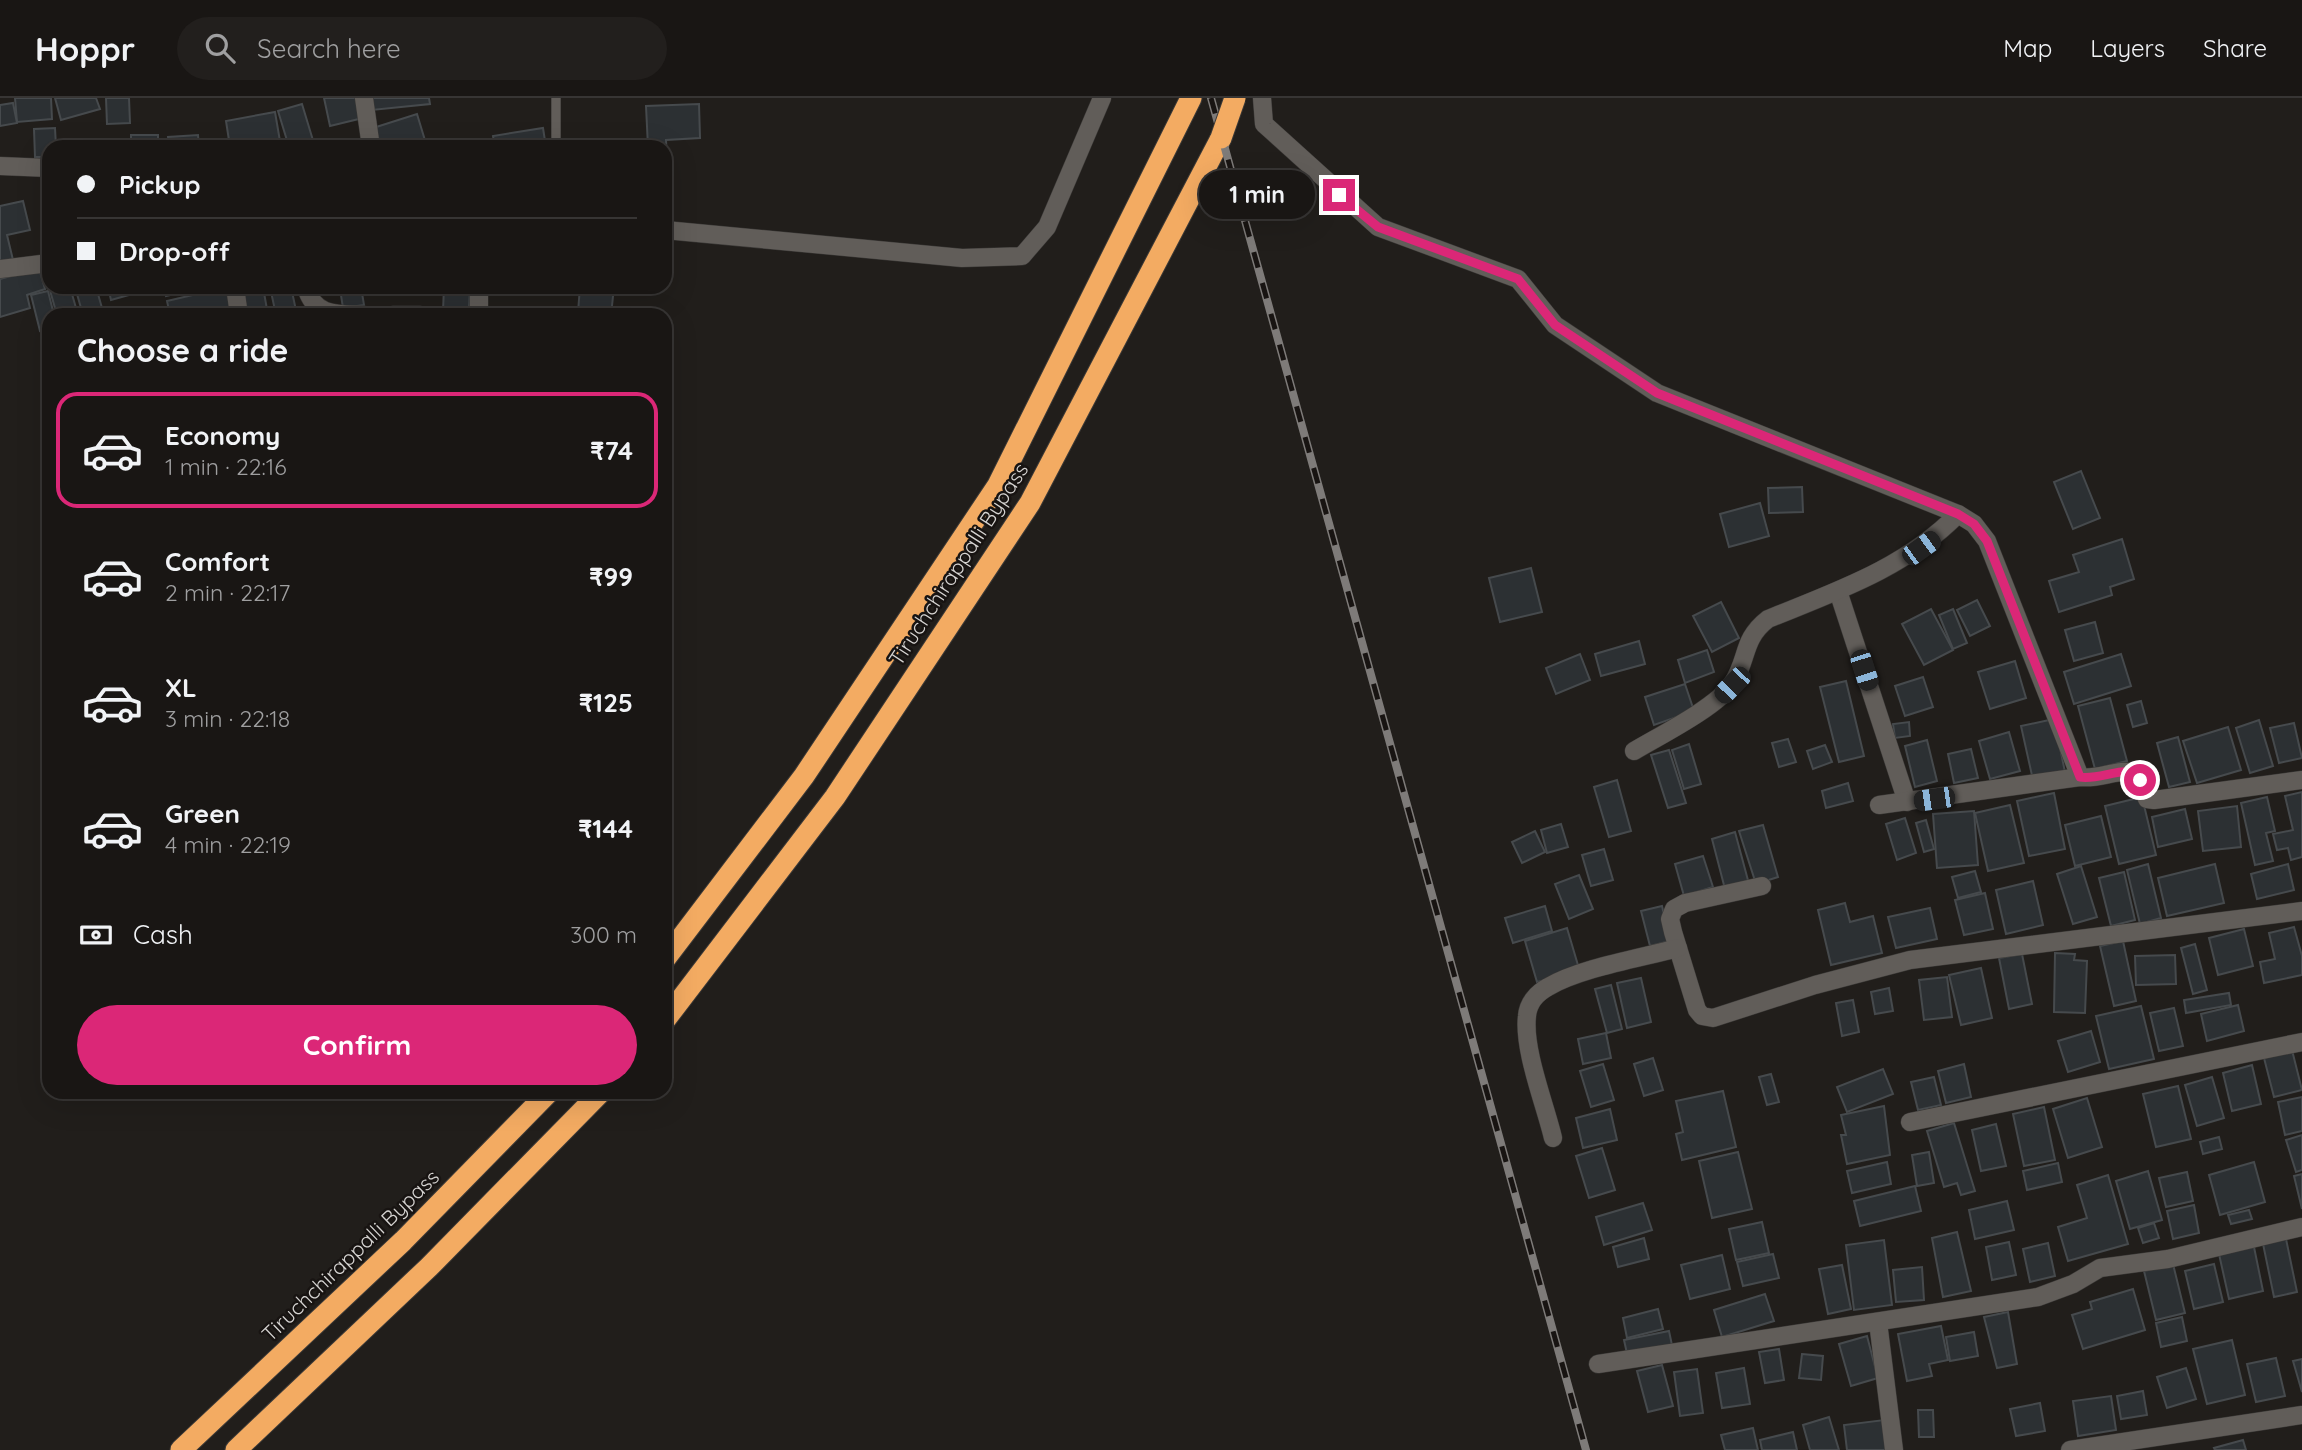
<!DOCTYPE html>
<html lang="en">
<head>
<meta charset="utf-8">
<style>
  :root { --surface:#191614; --page:#221f1d; --text:#f1f3f6; --muted:#9f9fa0; --line:#373534; --accent:#db2777 }
  body { margin:0; font-family:Quicksand,sans-serif; background:var(--page); color:var(--text); height:100vh; display:flex; flex-direction:column; font-size:26px; white-space:nowrap }
  * { box-sizing:border-box; margin:0 }
  p { font-size:23px; color:var(--muted) }
  .icon { flex:none; width:38px; height:38px; fill:none; stroke:currentColor; stroke-width:2; stroke-linecap:round; stroke-linejoin:round }
  .map { position:relative; flex:1; overflow:hidden }
  .panel { position:absolute; left:42px; top:210px; width:630px; height:791px; display:flex; flex-direction:column; background:var(--surface); border-radius:21px; box-shadow:0 7px 28px #0002,0 0 0 2px var(--line) }
  .panel>* { flex:none }
  .banner { position:absolute; left:42px; top:42px; width:630px; height:154px; border-radius:21px; box-shadow:0 7px 28px #0002,0 0 0 2px var(--line); display:grid; align-content:center; height:154px; padding:0 35px; background:var(--surface) }
  .end { position:absolute; width:32px; height:32px; margin:-16px; border:9px solid #db2777; background:#fff; box-shadow:0 0 0 4px #fff }
  .from { border-radius:50% }
  .bubble { position:absolute; height:49px; border-radius:24px; background:var(--surface); box-shadow:0 7px 28px #0002,0 0 0 2px var(--line); font-size:23px; font-weight:700; line-height:49px; text-align:center }
  .car { position:absolute; width:21px; height:42px; margin:-21px -10px; border-radius:9px; box-shadow:0 0 5px 2px #0007; background:linear-gradient(#222 24%,#8ab4d8 0 40%,#222 0 76%,#8ab4d8 0 86%,#222 0) }
  .banner b { display:flex; align-items:center; gap:24px; height:66px; font-size:26px }
  .banner b+b { border-top:2px solid var(--line) }
  .banner i { width:18px; height:18px; background:var(--text) }
  ul { padding:0; list-style:none }
  li { display:flex; align-items:center; gap:21px; height:116px; margin:0 14px 10px; padding:0 21px; border:4px solid transparent; border-radius:21px }
  li div { flex:1 }
  li b { display:block; font-size:26px }
  li em { font-style:normal; font-weight:700 }
  li.current { border-color:var(--accent) }
  li>.icon { width:63px; height:63px; stroke-width:1.5 }
  h2 { padding:0 35px; font-size:32px; line-height:84px }
  .pay { display:flex; align-items:center; gap:18px; height:77px; padding:0 35px; font-size:26px }
  .pay p { margin-inline-start:auto }
  .primary-button { display:flex; gap:14px; margin-top:auto; padding:14px 35px }
  .primary-button a { flex:1; height:80px; border-radius:42px; background:var(--accent); color:#fff; font-size:28px; font-weight:700; line-height:80px; text-align:center }
  header { display:flex; align-items:center; gap:42px; box-sizing:border-box; height:98px; padding:0 35px; background:var(--surface); border-bottom:2px solid var(--line) }
  header strong { font-size:33px }
  nav { display:flex; gap:38px; margin-inline-start:auto; font-size:24px }
  .search { width:490px; height:63px; background:var(--page); display:flex; align-items:center; gap:18px; box-sizing:border-box; padding:0 24px; border-radius:38px; color:var(--muted); font-size:26px }
  .map>svg:first-child { display:block }
  .building { fill:#2c3033; stroke:#464a4d; stroke-width:2 }
  .lines { fill:none; stroke-linecap:round; stroke-linejoin:round }
  .lane-casing { stroke:#3b3937; stroke-width:10 }
  .street-casing { stroke:#3b3937; stroke-width:19 }
  .highway-casing { stroke:#3b3937; stroke-width:23 }
  .lane { stroke:#615d59; stroke-width:9 }
  .street { stroke:#615d59; stroke-width:18 }
  .highway { stroke:#f3ab62; stroke-width:21 }
  .rail-casing { stroke:#7e7b79; stroke-width:8 }
  .rail { stroke:#181412; stroke-width:5; stroke-dasharray:16; stroke-linecap:butt }
  .highway-bridge-casing { stroke:#3b3937; stroke-width:23; stroke-linecap:butt }
  .highway-bridge { stroke:#f3ab62; stroke-width:21 }
  .route { stroke:#db2777; stroke-width:9 }
  .labels { text-anchor:middle; dominant-baseline:central; stroke-width:5; stroke-linejoin:round; paint-order:stroke }
  .street-label { font-size:21px; fill:#d6d4d2; stroke:#181412 }
</style>
</head>
<body>
<header>
<strong>Hoppr</strong>
<div class="search"><svg class="icon" aria-label="search" viewBox="0 0 24 24"><circle cx="10" cy="10" r="6"/><path d="M15 15l6 6"/></svg>Search here</div>
<nav><a>Map</a><a>Layers</a><a>Share</a></nav>
</header>
<div class="map">
<svg width="2302" height="1352" viewBox="0 0 2302 1352">
  <rect width="100%" height="100%" fill="#211e1b"/>
  <g class="building">
    <polygon points="15,0 51,0 52,21 17,24"/>
    <polygon points="55,0 96,0 100,11 61,22"/>
    <polygon points="106,0 129,0 130,25 107,26"/>
    <polygon points="324,0 358,0 363,20 330,28"/>
    <polygon points="371,0 429,0 430,6 372,12"/>
    <polygon points="13,5 17,25 0,28 0,7"/>
    <polygon points="302,6 315,49 289,49 278,13"/>
    <polygon points="699,6 700,40 666,42 667,62 665,49 648,49 646,8"/>
    <polygon points="275,14 281,49 230,49 226,23"/>
    <polygon points="417,16 427,49 375,49 370,31"/>
    <polygon points="55,30 56,49 49,49 49,59 35,59 34,31"/>
    <polygon points="543,30 546,49 495,49 493,38"/>
    <rect x="131" y="37" width="27" height="12"/>
    <polygon points="198,37 199,49 169,49 168,39"/>
    <polygon points="23,103 30,132 7,137 13,162 0,165 0,108"/>
    <polygon points="39,170 45,191 27,197 30,210 0,219 0,181"/>
    <polygon points="49,189 70,189 78,217 57,217"/>
    <polygon points="75,189 96,189 104,217 83,217"/>
    <polygon points="108,189 134,189 136,195 111,202"/>
    <polygon points="163,189 204,189 166,198"/>
    <polygon points="227,189 234,217 170,217 167,203"/>
    <polygon points="263,189 268,217 245,217 241,191"/>
    <polygon points="270,189 291,189 297,217 276,217"/>
    <polygon points="361,189 364,207 343,210 340,191"/>
    <polygon points="444,189 470,189 469,213 443,213"/>
    <polygon points="580,189 614,189 611,217 578,214"/>
    <polygon points="48,193 54,217 49,217 49,231 40,233 31,197"/>
    <polygon points="2081,373 2100,420 2073,431 2054,384"/>
    <polygon points="1802,389 1803,414 1769,415 1768,390"/>
    <polygon points="1760,405 1769,438 1729,449 1720,416"/>
    <polygon points="2122,441 2134,481 2110,489 2112,497 2059,514 2049,483 2079,474 2073,457"/>
    <polygon points="1531,470 1542,514 1500,524 1489,480"/>
    <polygon points="1977,502 1990,528 1970,538 1957,512"/>
    <polygon points="1721,504 1739,540 1712,554 1693,518"/>
    <polygon points="1931,511 1953,552 1924,567 1902,526"/>
    <polygon points="1953,511 1967,545 1953,551 1939,517"/>
    <polygon points="2095,524 2103,555 2074,563 2065,532"/>
    <polygon points="1639,543 1645,566 1601,578 1595,556"/>
    <polygon points="1707,552 1714,574 1685,585 1678,562"/>
    <polygon points="1580,556 1590,582 1556,596 1546,570"/>
    <polygon points="2121,556 2131,588 2074,606 2064,574"/>
    <polygon points="2015,563 2026,600 1990,611 1978,574"/>
    <polygon points="1923,579 1933,609 1905,618 1895,588"/>
    <polygon points="1846,583 1864,658 1839,664 1820,589"/>
    <polygon points="1685,586 1694,613 1654,627 1645,599"/>
    <polygon points="2110,600 2127,663 2095,671 2078,608"/>
    <polygon points="2141,603 2147,625 2133,629 2127,607"/>
    <polygon points="2054,621 2065,674 2033,682 2021,628"/>
    <polygon points="2259,622 2273,668 2250,675 2236,630"/>
    <polygon points="1909,624 1910,638 1895,640 1893,626"/>
    <polygon points="2294,625 2302,660 2279,665 2270,630"/>
    <polygon points="2228,629 2241,672 2197,685 2183,643"/>
    <polygon points="2009,634 2020,673 1990,681 1979,643"/>
    <polygon points="2178,639 2190,684 2169,689 2157,645"/>
    <polygon points="1788,641 1796,664 1779,669 1772,645"/>
    <polygon points="1927,642 1937,683 1915,689 1905,648"/>
    <polygon points="1689,646 1701,686 1684,691 1672,652"/>
    <polygon points="1825,647 1832,664 1813,671 1807,653"/>
    <polygon points="1971,651 1978,680 1954,685 1948,656"/>
    <polygon points="1669,652 1686,705 1668,710 1651,657"/>
    <polygon points="1617,682 1631,733 1609,739 1594,689"/>
    <polygon points="1848,685 1853,703 1826,710 1822,693"/>
    <polygon points="2302,694 2302,759 2291,762 2288,750 2277,752 2273,736 2293,732 2285,698"/>
    <polygon points="2054,695 2065,751 2029,758 2017,703"/>
    <polygon points="2142,699 2156,757 2119,766 2105,708"/>
    <polygon points="2267,699 2275,733 2266,735 2273,763 2255,767 2241,705"/>
    <polygon points="2010,707 2024,765 1988,773 1975,715"/>
    <polygon points="2237,708 2241,749 2203,753 2198,713"/>
    <polygon points="2185,711 2192,741 2158,749 2152,719"/>
    <polygon points="1974,713 1978,767 1937,770 1933,716"/>
    <polygon points="2101,718 2111,759 2075,768 2065,727"/>
    <polygon points="1905,720 1916,755 1897,762 1886,726"/>
    <polygon points="1926,722 1934,751 1924,754 1916,725"/>
    <polygon points="1561,726 1568,749 1547,755 1541,732"/>
    <polygon points="1763,727 1778,779 1756,786 1739,733"/>
    <polygon points="1535,733 1545,754 1522,765 1512,744"/>
    <polygon points="1735,734 1749,786 1725,791 1712,741"/>
    <polygon points="1604,751 1613,782 1591,788 1582,757"/>
    <polygon points="1703,758 1713,789 1684,798 1675,766"/>
    <polygon points="2148,766 2161,820 2140,826 2127,772"/>
    <polygon points="2215,766 2224,805 2167,818 2158,780"/>
    <polygon points="2288,766 2294,792 2257,801 2251,776"/>
    <polygon points="2081,768 2097,819 2073,826 2057,776"/>
    <polygon points="1975,773 1981,794 1958,800 1952,779"/>
    <polygon points="2124,774 2135,822 2111,828 2099,780"/>
    <polygon points="1579,777 1593,811 1569,821 1555,786"/>
    <polygon points="2033,783 2043,827 2006,836 1996,792"/>
    <polygon points="1985,795 1993,831 1964,837 1955,802"/>
    <polygon points="1845,805 1850,824 1873,818 1882,855 1831,867 1818,812"/>
    <polygon points="1545,808 1552,833 1513,845 1505,820"/>
    <polygon points="1662,808 1670,843 1650,848 1641,813"/>
    <polygon points="1930,810 1937,841 1896,850 1888,819"/>
    <polygon points="2294,829 2302,858 2302,877 2264,885 2260,864 2275,861 2269,835"/>
    <polygon points="1567,830 1580,874 1537,884 1525,843"/>
    <polygon points="2244,831 2253,868 2218,877 2209,840"/>
    <polygon points="2123,843 2136,903 2114,908 2100,848"/>
    <polygon points="2195,846 2207,892 2193,896 2181,850"/>
    <polygon points="2055,855 2075,856 2074,862 2087,863 2085,915 2054,914"/>
    <polygon points="2022,856 2032,906 2009,911 1999,860"/>
    <polygon points="2175,857 2176,886 2136,887 2135,858"/>
    <polygon points="1981,870 1992,920 1961,927 1949,877"/>
    <polygon points="1947,879 1952,919 1924,922 1919,882"/>
    <polygon points="1641,880 1651,924 1627,930 1617,885"/>
    <polygon points="1611,887 1622,931 1607,935 1595,891"/>
    <polygon points="1889,890 1893,913 1875,916 1871,894"/>
    <polygon points="2229,895 2231,907 2186,915 2184,902"/>
    <polygon points="1853,902 1859,934 1842,938 1836,905"/>
    <polygon points="2238,907 2244,933 2207,943 2201,916"/>
    <polygon points="2141,908 2154,961 2109,971 2096,918"/>
    <polygon points="2174,910 2183,948 2159,953 2150,915"/>
    <polygon points="2091,933 2100,964 2068,974 2058,943"/>
    <polygon points="1606,935 1611,960 1583,966 1578,941"/>
    <polygon points="2292,952 2302,992 2274,999 2264,960"/>
    <polygon points="1653,960 1663,992 1644,998 1634,966"/>
    <polygon points="1603,966 1614,1002 1591,1009 1580,973"/>
    <polygon points="1964,966 1971,999 1946,1005 1938,973"/>
    <polygon points="2252,967 2261,1006 2232,1013 2223,975"/>
    <polygon points="1883,971 1893,996 1847,1014 1837,989"/>
    <polygon points="1771,976 1779,1004 1767,1007 1759,979"/>
    <polygon points="1934,979 1941,1007 1918,1012 1911,984"/>
    <polygon points="2212,979 2224,1020 2197,1028 2185,987"/>
    <polygon points="2178,988 2191,1041 2156,1049 2143,996"/>
    <polygon points="1723,993 1736,1049 1682,1062 1676,1036 1683,1034 1676,1003"/>
    <polygon points="2302,999 2302,1033 2285,1037 2278,1004"/>
    <polygon points="2087,1000 2102,1049 2068,1060 2053,1011"/>
    <polygon points="1884,1008 1890,1057 1847,1066 1841,1037 1846,1037 1841,1017"/>
    <polygon points="2044,1009 2055,1062 2024,1068 2013,1016"/>
    <polygon points="1610,1011 1617,1042 1583,1050 1576,1020"/>
    <polygon points="1954,1025 1975,1093 1961,1097 1957,1085 1944,1089 1927,1033"/>
    <polygon points="1996,1026 2006,1068 1981,1073 1972,1032"/>
    <polygon points="2302,1037 2302,1072 2296,1074 2286,1042"/>
    <polygon points="2219,1039 2222,1051 2203,1056 2200,1044"/>
    <polygon points="1602,1050 1615,1092 1589,1100 1576,1058"/>
    <polygon points="1738,1054 1752,1111 1712,1120 1699,1063"/>
    <polygon points="1929,1054 1934,1085 1917,1088 1912,1057"/>
    <polygon points="1887,1064 1891,1086 1852,1095 1847,1073"/>
    <polygon points="2254,1064 2265,1104 2220,1117 2209,1077"/>
    <polygon points="2058,1065 2062,1084 2027,1092 2023,1073"/>
    <polygon points="2148,1073 2162,1122 2130,1131 2116,1083"/>
    <polygon points="2187,1074 2193,1103 2166,1109 2159,1080"/>
    <polygon points="2302,1076 2302,1111 2294,1078"/>
    <polygon points="2108,1077 2128,1146 2068,1163 2058,1129 2087,1120 2077,1087"/>
    <polygon points="1915,1088 1921,1113 1860,1128 1854,1103"/>
    <polygon points="2007,1103 2014,1132 1975,1141 1969,1112"/>
    <polygon points="1643,1105 1652,1132 1604,1147 1596,1119"/>
    <polygon points="2194,1107 2199,1135 2173,1141 2167,1113"/>
    <polygon points="2249,1112 2252,1121 2231,1126 2228,1117"/>
    <polygon points="1762,1124 1769,1155 1736,1162 1729,1131"/>
    <polygon points="2154,1125 2159,1140 2143,1145 2138,1130"/>
    <polygon points="1957,1134 1971,1193 1943,1199 1932,1140"/>
    <polygon points="2285,1136 2297,1194 2274,1199 2262,1141"/>
    <polygon points="1644,1140 1649,1161 1618,1169 1613,1149"/>
    <polygon points="1884,1142 1892,1207 1854,1212 1846,1147"/>
    <polygon points="2009,1144 2016,1177 1992,1182 1986,1149"/>
    <polygon points="2048,1145 2055,1178 2030,1184 2023,1151"/>
    <polygon points="2254,1149 2263,1193 2229,1201 2219,1156"/>
    <polygon points="1773,1156 1779,1180 1743,1188 1737,1164"/>
    <polygon points="1722,1157 1730,1191 1690,1201 1681,1167"/>
    <polygon points="2173,1166 2185,1215 2156,1222 2144,1173"/>
    <polygon points="2214,1166 2223,1204 2194,1211 2185,1173"/>
    <polygon points="1842,1167 1851,1211 1828,1216 1819,1171"/>
    <polygon points="1922,1169 1924,1202 1896,1204 1893,1172"/>
    <polygon points="2133,1191 2145,1232 2083,1251 2072,1217 2092,1211 2090,1204"/>
    <polygon points="1765,1196 1774,1223 1722,1239 1714,1212"/>
    <polygon points="1658,1211 1663,1231 1627,1240 1623,1220"/>
    <polygon points="2008,1214 2017,1266 1997,1270 1984,1219"/>
    <polygon points="2182,1219 2187,1243 2161,1249 2156,1225"/>
    <polygon points="1941,1228 1948,1262 1929,1266 1932,1278 1907,1283 1898,1236"/>
    <polygon points="1669,1233 1673,1252 1628,1260 1624,1242"/>
    <polygon points="1974,1234 1978,1258 1950,1263 1946,1239"/>
    <polygon points="1867,1238 1878,1280 1851,1288 1839,1246"/>
    <polygon points="2232,1242 2245,1297 2207,1306 2193,1251"/>
    <polygon points="1779,1251 1784,1282 1765,1285 1759,1254"/>
    <polygon points="1802,1256 1823,1258 1821,1282 1799,1280"/>
    <polygon points="2276,1260 2285,1298 2256,1304 2247,1266"/>
    <polygon points="2302,1261 2302,1294 2293,1263"/>
    <polygon points="1662,1267 1673,1308 1648,1314 1637,1273"/>
    <polygon points="1744,1270 1750,1306 1722,1310 1716,1275"/>
    <polygon points="2186,1270 2196,1301 2167,1310 2157,1279"/>
    <polygon points="1697,1271 1703,1315 1680,1318 1674,1274"/>
    <polygon points="2143,1293 2147,1317 2121,1321 2117,1298"/>
    <polygon points="2111,1298 2116,1332 2078,1338 2073,1303"/>
    <polygon points="2040,1305 2045,1333 2016,1338 2010,1311"/>
    <polygon points="1918,1312 1933,1312 1934,1339 1919,1339"/>
    <polygon points="1829,1319 1839,1352 1810,1352 1803,1327"/>
    <polygon points="1884,1322 1887,1352 1847,1352 1844,1327"/>
    <polygon points="1753,1330 1758,1352 1725,1352 1721,1337"/>
    <polygon points="1793,1334 1797,1352 1762,1352 1760,1342"/>
    <polygon points="2243,1342 2246,1352 2215,1352 2214,1350"/>
  </g>
  <g class="lines">
    <defs>
      <polyline id="lane" points="556,49 556,0"/>
      <g id="street">
        <polyline points="364,0 371,49"/>
        <path d="M1262 0 1264 26 1378 129 1518 181 1555 227 1657 295 1958 416 1974 426 1987 443 2080 679C2099 682 2118 670 2136 675L2147 701 2154 702 2302 682"/>
        <polyline points="0,68 49,70"/>
        <polyline points="665,132 962,160 1022,158 1047,129 1102,0"/>
        <polyline points="0,171 49,165"/>
        <polyline points="235,189 239,217"/>
        <path d="M306 189C314 219 338 216 364 217"/>
        <polyline points="393,217 420,217"/>
        <polyline points="475,217 479,212 479,189"/>
        <polyline points="1838,493 1907,704"/>
        <path d="M1634 653C1659 638 1717 609 1732 586 1749 561 1741 542 1768 521 1837 493 1905 470 1958 416"/>
        <polyline points="1879,707 2080,679"/>
        <polyline points="1762,788 1685,805 1674,811 1670,821 1673,834 1697,912 1702,918 1713,920 1815,887 1910,862 2302,813"/>
        <polyline points="1910,1024 2302,944"/>
        <path d="M1553 1040C1545 1006 1523 952 1527 918 1528 905 1537 895 1548 889 1580 870 1641 860 1678 850"/>
        <polyline points="1878,1224 1894,1352"/>
        <polyline points="1598,1266 2038,1199 2073,1186 2100,1170 2168,1161 2302,1129"/>
        <polyline points="2070,1352 2302,1317"/>
      </g>
      <g id="highway">
        <polyline points="665,861 804,678 998,387 1191,0"/>
        <polyline points="665,922 835,699 1030,405 1221,40"/>
        <polyline points="181,1352 403,1143 549,994"/>
        <polyline points="236,1352 429,1169 601,994"/>
      </g>
    </defs>
    <use href="#lane" class="lane-casing"/>
    <use href="#street" class="street-casing"/>
    <use href="#highway" class="highway-casing"/>
    <use href="#lane" class="lane"/>
    <use href="#street" class="street"/>
    <use href="#highway" class="highway"/>
    <defs>
      <polyline id="rail" points="1211,0 1586,1352"/>
    </defs>
    <use href="#rail" class="rail-casing"/>
    <use href="#rail" class="rail"/>
    <defs>
      <polyline id="highway-bridge" points="1221,40 1235,0"/>
    </defs>
    <use href="#highway-bridge" class="highway-bridge-casing"/>
    <use href="#highway-bridge" class="highway-bridge"/>
  </g>
  <g class="lines">
    <path class="route" d="M1339 97 1378 129 1518 181 1555 227 1657 295 1958 416 1974 426 1987 443 2080 679C2099 682 2118 670 2136 675L2140 682"/>
  </g>
  <g class="labels">
    <g class="street-label">
      <text transform="translate(958 466) rotate(-57)">Tiruchchirappalli Bypass</text>
      <text transform="translate(350 1157) rotate(-44)">Tiruchchirappalli Bypass</text>
    </g>
  </g>
</svg>
<i class="end from" style="left:2140px;top:682px"></i>
<i class="end" style="left:1339px;top:97px"></i>
<div class="bubble" style="left:1199px;top:72px;width:116px">1 min</div>
<i class="car" style="left:1921px;top:450px;rotate:54deg"></i>
<i class="car" style="left:1864px;top:572px;rotate:162deg"></i>
<i class="car" style="left:1732px;top:587px;rotate:224deg"></i>
<i class="car" style="left:1934px;top:701px;rotate:262deg"></i>
<div class="banner">
<b><i class="from"></i>Pickup</b>
<b><i></i>Drop-off</b>
</div>
<section class="panel">
<h2>Choose a ride</h2>
<ul>
<li class="current"><svg class="icon" aria-label="car" viewBox="0 0 24 24"><path d="M5 17H2v-5l4-1 3-4h7l3 4 3 1v5h-3M9 17h6M6 11h13"/><circle cx="7" cy="17" r="2"/><circle cx="17" cy="17" r="2"/></svg><div><b>Economy</b><p>1 min · 22:16</p></div><em>₹74</em></li>
<li><svg class="icon" aria-label="car" viewBox="0 0 24 24"><path d="M5 17H2v-5l4-1 3-4h7l3 4 3 1v5h-3M9 17h6M6 11h13"/><circle cx="7" cy="17" r="2"/><circle cx="17" cy="17" r="2"/></svg><div><b>Comfort</b><p>2 min · 22:17</p></div><em>₹99</em></li>
<li><svg class="icon" aria-label="car" viewBox="0 0 24 24"><path d="M5 17H2v-5l4-1 3-4h7l3 4 3 1v5h-3M9 17h6M6 11h13"/><circle cx="7" cy="17" r="2"/><circle cx="17" cy="17" r="2"/></svg><div><b>XL</b><p>3 min · 22:18</p></div><em>₹125</em></li>
<li><svg class="icon" aria-label="car" viewBox="0 0 24 24"><path d="M5 17H2v-5l4-1 3-4h7l3 4 3 1v5h-3M9 17h6M6 11h13"/><circle cx="7" cy="17" r="2"/><circle cx="17" cy="17" r="2"/></svg><div><b>Green</b><p>4 min · 22:19</p></div><em>₹144</em></li>
</ul>
<div class="pay"><svg class="icon" aria-label="cash" viewBox="0 0 24 24"><path d="M3 7h18v10H3z"/><circle cx="12" cy="12" r="2"/></svg>Cash<p>300 m</p></div>
<div class="primary-button"><a>Confirm</a></div>
</section>
</div>
</body>
</html>
